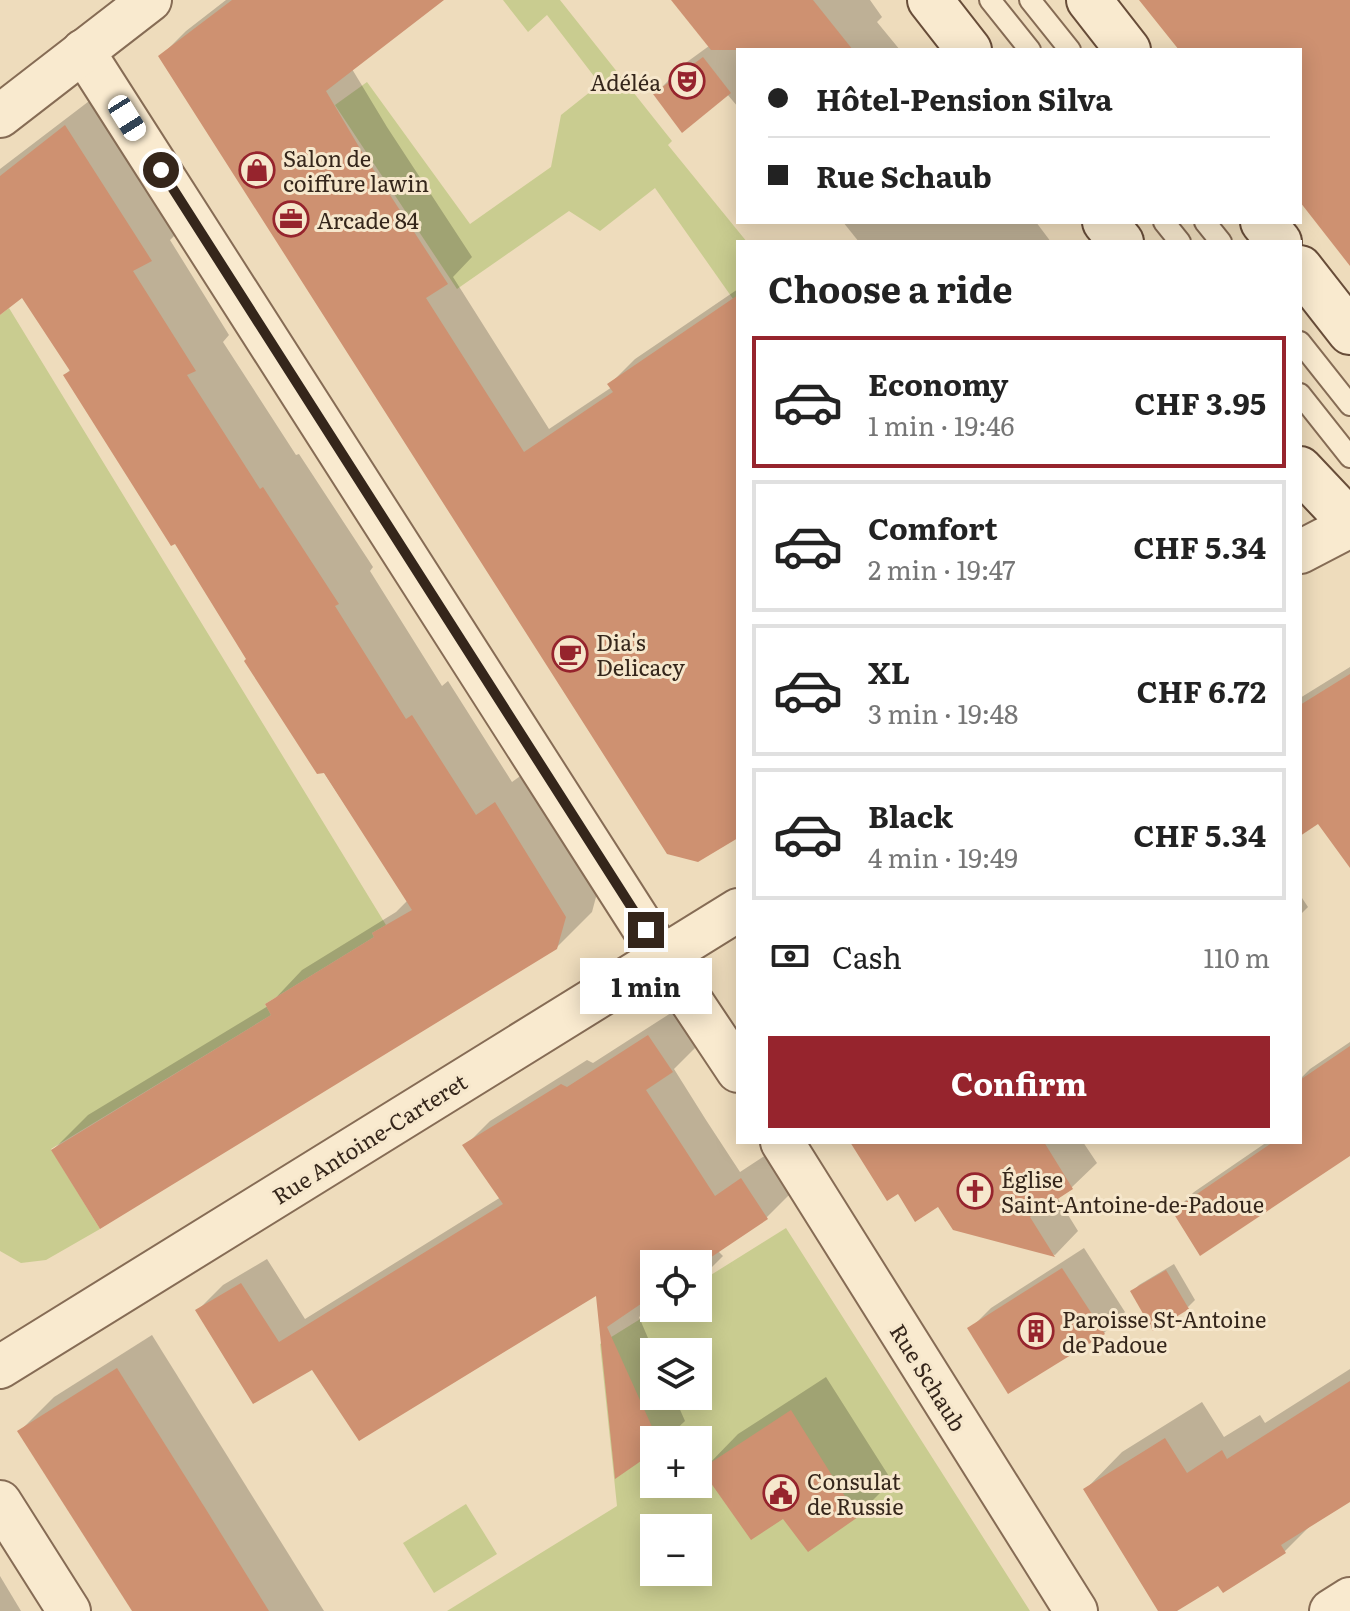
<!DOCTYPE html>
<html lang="en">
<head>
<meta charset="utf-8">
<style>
  :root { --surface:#fff; --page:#f2f2f2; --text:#222; --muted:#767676; --line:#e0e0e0; --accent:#96242d }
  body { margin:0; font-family:Literata,serif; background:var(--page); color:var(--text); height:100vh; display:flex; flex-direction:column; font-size:30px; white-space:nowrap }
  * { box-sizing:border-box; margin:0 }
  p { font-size:26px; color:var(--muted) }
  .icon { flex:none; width:44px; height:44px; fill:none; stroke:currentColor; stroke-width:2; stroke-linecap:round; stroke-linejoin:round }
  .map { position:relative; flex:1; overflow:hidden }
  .sheet { position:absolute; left:736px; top:240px; width:566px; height:904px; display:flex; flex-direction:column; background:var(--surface); border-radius:0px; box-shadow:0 4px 20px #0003 }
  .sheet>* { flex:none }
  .top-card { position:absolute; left:736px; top:48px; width:566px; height:176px; border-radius:0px; box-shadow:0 4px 20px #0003; display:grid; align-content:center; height:176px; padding:0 32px; background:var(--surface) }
  .tools { position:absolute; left:640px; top:1250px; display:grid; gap:16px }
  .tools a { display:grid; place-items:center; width:72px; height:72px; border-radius:0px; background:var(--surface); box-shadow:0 4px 20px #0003; font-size:40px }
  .end { position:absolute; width:36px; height:36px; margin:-18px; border:10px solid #35261b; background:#fff; box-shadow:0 0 0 4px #fff }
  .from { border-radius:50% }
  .bubble { position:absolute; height:56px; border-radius:0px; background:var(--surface); box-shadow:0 4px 20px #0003; font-size:26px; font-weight:700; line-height:56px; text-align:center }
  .car { position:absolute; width:24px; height:48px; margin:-24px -12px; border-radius:10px; box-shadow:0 0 6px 2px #0007; background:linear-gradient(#fff 24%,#345 0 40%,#fff 0 76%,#345 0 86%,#fff 0) }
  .top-card b { display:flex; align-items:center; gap:28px; height:76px; font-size:30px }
  .top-card b+b { border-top:2px solid var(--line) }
  .top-card i { width:20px; height:20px; background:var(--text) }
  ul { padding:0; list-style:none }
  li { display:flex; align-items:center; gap:24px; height:132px; margin:0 16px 12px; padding:0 16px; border:4px solid var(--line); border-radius:0px }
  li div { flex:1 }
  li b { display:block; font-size:30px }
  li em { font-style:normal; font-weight:700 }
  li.selected { border-color:var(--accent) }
  li>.icon { width:72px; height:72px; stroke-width:1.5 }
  h2 { padding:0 32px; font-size:36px; line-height:96px }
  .pay { display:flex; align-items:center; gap:20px; height:88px; padding:0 32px; font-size:30px }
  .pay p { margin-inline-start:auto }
  .action { display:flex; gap:16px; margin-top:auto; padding:16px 32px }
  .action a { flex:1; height:92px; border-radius:0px; background:var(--accent); color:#fff; font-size:32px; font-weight:700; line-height:92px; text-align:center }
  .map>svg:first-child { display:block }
  .green { fill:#c9cc90; fill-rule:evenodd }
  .shadow { fill:#0003 }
  .building { fill:#ce9171 }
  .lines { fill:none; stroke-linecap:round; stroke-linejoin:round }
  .service-casing { stroke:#866c55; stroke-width:24 }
  .minor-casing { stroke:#866c55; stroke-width:46 }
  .secondary-casing { stroke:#684d39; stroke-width:48 }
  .service { stroke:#f9eacf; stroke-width:20 }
  .minor { stroke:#f9eacf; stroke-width:42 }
  .secondary { stroke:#f9eacf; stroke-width:44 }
  .route { stroke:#35261b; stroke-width:10 }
  .labels { text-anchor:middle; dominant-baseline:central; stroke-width:6; stroke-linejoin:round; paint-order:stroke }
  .poi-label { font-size:22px; fill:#35261b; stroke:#f6e7cc; text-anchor:start }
  .street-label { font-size:22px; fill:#35261b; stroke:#f6e7cc }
</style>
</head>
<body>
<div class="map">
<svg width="1350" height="1611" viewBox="0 0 1350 1611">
  <rect width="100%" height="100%" fill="#eedcbc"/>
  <g class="green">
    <polygon points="503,0 560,0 672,141 668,145 747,242 738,242 738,306 655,188 600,231 569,211 457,289 335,105 367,82 470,224 551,167 561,115 600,84 547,15 528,32"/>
    <polygon points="9,308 386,925 372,933 374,937 265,1004 271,1015 51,1149 100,1229 46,1260 21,1263 0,1251 0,315"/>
    <path d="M786 1228 1030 1611H447L617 1506 600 1344 658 1308H698V1283ZM654 1352H698V1396H654ZM654 1440H698V1484H654ZM654 1528H698V1572H654Z"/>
    <polygon points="466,1504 497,1554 434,1593 403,1543"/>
  </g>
  <g class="shadow">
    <polygon points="226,0 439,0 352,69 387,127 472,257 453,277 549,429 612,387 610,384 635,359 738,289 738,835 161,56 186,31"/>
    <polygon points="673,0 870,0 882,17 877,22 900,50 738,50 738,107 727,94 655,94 687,62 709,46"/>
    <polygon points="101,92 185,225 170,240 229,335 223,342 296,455 299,454 373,567 370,571 442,686 448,681 512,782 530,769 600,882 592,912 556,948 53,1150 88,1115 268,1006 302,970 396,912 408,900 249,659 175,542 65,375 71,369 22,295 0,313 0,169"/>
    <polygon points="843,222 1036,222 1051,242 859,242"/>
    <polygon points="1350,667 1350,830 1319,821 1300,833 1300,698"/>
    <polygon points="1300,895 1308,907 1300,915"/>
    <polygon points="674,1011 697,1046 674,1069 706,1120 740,1172 766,1155 791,1193 766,1218 717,1250 723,1256 698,1281 698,1264 654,1264 654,1308 639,1317 654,1352 654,1396 674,1396 685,1421 665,1440 654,1440 654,1450 616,1476 597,1293 313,1367 198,1310 223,1285 267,1259 305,1319 501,1197 465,1146 490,1121 587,1060 593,1063"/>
    <polygon points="1350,1042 1350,1154 1175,1211 1194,1192 1267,1142 1300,1142 1300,1079 1310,1069"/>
    <polygon points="865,1142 1083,1142 1097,1163 1072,1187 1057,1197 1078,1231 1055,1255 954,1229 938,1204"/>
    <polygon points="1084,1248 1125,1312 1104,1333 970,1329 991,1308"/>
    <polygon points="1174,1264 1195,1300 1188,1307 1132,1292 1139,1285"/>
    <polygon points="152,1335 324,1611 134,1611 20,1431 54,1397"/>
    <polygon points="1350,1369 1350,1500 1313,1523 1285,1551 1218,1583 1173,1611 1161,1611 1085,1490 1122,1452 1202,1402 1224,1437 1260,1415 1265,1423"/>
    <polygon points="826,1377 892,1481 857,1516 808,1550 783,1516 704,1469 738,1434"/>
    <polygon points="0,1576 21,1611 0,1611"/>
  </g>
  <g class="building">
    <polygon points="232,0 444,0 326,91 362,152 448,284 426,298 524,452 613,392 607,384 738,295 738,838 698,862 667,854 158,56"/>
    <polygon points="671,0 813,0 853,50 711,50"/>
    <polygon points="1139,0 1350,0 1350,266 1300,202 1300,50 1179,50"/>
    <polygon points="703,57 731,93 682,133 653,94"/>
    <polygon points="65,125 152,261 133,271 196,371 187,375 260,489 263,487 339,604 335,606 406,719 412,715 476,815 495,802 566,917 557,949 100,1229 51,1150 271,1015 265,1004 374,937 372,933 412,910 324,773 317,774 244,661 246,659 175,544 171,546 63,375 70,371 22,298 0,315 0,176"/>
    <polygon points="1350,674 1350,868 1318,824 1300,836 1300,705"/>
    <polygon points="648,1035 673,1072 646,1090 682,1145 715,1196 741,1178 768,1219 698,1266 698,1264 654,1264 654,1295 607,1327 658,1440 654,1440 654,1452 615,1479 596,1296 359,1441 312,1370 253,1404 195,1310 241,1283 279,1342 503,1204 462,1145 561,1084 567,1087"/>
    <polygon points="1350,1046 1350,1156 1200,1256 1172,1211 1273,1142 1300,1142 1300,1080"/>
    <polygon points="850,1142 1044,1142 1073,1189 1030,1217 1055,1257 953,1230 938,1207 915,1222 898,1194 887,1201"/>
    <polygon points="1062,1268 1105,1334 1008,1394 967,1328"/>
    <polygon points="1166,1270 1189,1309 1153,1331 1130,1291"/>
    <polygon points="117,1368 207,1511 269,1611 132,1611 17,1431"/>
    <polygon points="1350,1381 1350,1502 1281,1545 1286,1553 1223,1593 1218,1586 1177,1611 1158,1611 1083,1489 1165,1438 1187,1473 1222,1450 1227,1459"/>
    <polygon points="791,1410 858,1517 808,1552 783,1519 751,1540 701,1469"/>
  </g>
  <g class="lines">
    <defs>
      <g id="service">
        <polyline points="990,0 1030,50"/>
        <polyline points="1030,0 1070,50"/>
        <polyline points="1164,222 1180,242"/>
        <polyline points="1205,222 1221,242"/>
        <polyline points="1300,342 1350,405"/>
        <polyline points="1300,394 1350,457"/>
      </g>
      <g id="minor">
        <polyline points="83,51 662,957 738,1071"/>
        <polyline points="0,116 150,0"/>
        <polyline points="1300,552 1350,526"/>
        <polyline points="782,1142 1076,1611"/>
        <polyline points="0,1367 738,910"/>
        <polyline points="0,1502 69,1611"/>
        <polyline points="1331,1611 1350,1599"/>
      </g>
      <g id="secondary">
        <polyline points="930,0 969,50"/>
        <polyline points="1089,0 1128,50"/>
        <polyline points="1105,222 1121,242"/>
        <polyline points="1263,222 1279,242"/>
        <polyline points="1300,268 1350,332"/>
        <polyline points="1300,469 1350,522"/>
      </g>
    </defs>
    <use href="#service" class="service-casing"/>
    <use href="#minor" class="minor-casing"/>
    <use href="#secondary" class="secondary-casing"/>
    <use href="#service" class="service"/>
    <use href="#minor" class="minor"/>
    <use href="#secondary" class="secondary"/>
  </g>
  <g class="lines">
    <polyline class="route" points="161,170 646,930"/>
  </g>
  <defs>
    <symbol id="theatre-ring" viewBox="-11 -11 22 22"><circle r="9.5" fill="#f6e7cc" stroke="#96242d" stroke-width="1.5"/><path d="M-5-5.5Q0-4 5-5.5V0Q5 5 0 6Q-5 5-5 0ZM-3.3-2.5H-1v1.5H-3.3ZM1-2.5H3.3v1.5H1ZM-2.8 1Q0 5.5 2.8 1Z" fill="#96242d"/></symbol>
    <symbol id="shop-ring" viewBox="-11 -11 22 22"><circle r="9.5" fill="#f6e7cc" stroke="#96242d" stroke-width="1.5"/><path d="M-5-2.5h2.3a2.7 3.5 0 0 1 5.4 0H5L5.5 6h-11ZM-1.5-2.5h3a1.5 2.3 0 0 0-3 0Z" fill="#96242d"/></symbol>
    <symbol id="office-ring" viewBox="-11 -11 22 22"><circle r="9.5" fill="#f6e7cc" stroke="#96242d" stroke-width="1.5"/><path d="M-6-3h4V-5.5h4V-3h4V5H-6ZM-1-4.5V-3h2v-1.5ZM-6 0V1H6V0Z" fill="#96242d"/></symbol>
    <symbol id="cafe-ring" viewBox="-11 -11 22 22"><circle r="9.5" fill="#f6e7cc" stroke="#96242d" stroke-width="1.5"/><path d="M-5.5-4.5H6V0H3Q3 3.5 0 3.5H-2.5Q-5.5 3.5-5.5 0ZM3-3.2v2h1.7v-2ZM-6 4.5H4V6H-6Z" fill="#96242d"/></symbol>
    <symbol id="church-ring" viewBox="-11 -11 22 22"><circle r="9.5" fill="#f6e7cc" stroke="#96242d" stroke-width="1.5"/><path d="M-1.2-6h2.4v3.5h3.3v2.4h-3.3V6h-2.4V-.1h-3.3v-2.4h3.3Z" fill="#96242d"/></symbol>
    <symbol id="building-ring" viewBox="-11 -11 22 22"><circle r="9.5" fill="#f6e7cc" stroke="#96242d" stroke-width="1.5"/><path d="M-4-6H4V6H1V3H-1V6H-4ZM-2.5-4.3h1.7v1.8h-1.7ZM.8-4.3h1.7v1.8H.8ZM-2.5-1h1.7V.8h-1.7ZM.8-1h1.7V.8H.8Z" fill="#96242d"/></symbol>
    <symbol id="civic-ring" viewBox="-11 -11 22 22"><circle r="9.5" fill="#f6e7cc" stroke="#96242d" stroke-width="1.5"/><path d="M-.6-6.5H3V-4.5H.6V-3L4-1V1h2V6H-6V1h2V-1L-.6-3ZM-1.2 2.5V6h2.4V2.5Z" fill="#96242d"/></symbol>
  </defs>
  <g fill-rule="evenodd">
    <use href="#theatre-ring" x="667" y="61" width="40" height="40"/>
    <use href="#shop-ring" x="237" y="150" width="40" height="40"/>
    <use href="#office-ring" x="271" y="199" width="40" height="40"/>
    <use href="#cafe-ring" x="550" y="634" width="40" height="40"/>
    <use href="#church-ring" x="955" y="1171" width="40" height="40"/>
    <use href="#building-ring" x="1016" y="1311" width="40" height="40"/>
    <use href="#civic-ring" x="761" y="1473" width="40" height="40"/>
  </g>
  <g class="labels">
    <g class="poi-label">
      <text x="661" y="81" text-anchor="end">Adéléa</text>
      <text x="283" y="157">Salon de<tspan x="283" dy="25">coiffure lawin</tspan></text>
      <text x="317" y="219">Arcade 84</text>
      <text x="596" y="641">Dia's<tspan x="596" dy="25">Delicacy</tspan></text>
      <text x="1001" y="1178">Église<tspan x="1001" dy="25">Saint-Antoine-de-Padoue</tspan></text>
      <text x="1062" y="1318">Paroisse St-Antoine<tspan x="1062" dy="25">de Padoue</tspan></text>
      <text x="807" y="1480">Consulat<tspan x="807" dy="25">de Russie</tspan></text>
    </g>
    <g class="street-label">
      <text transform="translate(369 1138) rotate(-32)">Rue Antoine-Carteret</text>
      <text transform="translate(929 1377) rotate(58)">Rue Schaub</text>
    </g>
  </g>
</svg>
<div class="tools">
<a><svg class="icon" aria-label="locate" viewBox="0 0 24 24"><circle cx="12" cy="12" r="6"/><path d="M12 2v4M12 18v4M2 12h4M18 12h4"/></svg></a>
<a><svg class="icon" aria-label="layers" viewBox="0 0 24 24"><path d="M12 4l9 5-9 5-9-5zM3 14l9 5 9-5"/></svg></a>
<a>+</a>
<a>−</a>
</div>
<i class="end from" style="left:161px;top:170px"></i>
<i class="end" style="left:646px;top:930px"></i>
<div class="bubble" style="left:580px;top:958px;width:132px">1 min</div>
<i class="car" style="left:127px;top:118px;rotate:148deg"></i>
<div class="top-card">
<b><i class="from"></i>Hôtel-Pension Silva</b>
<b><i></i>Rue Schaub</b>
</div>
<section class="sheet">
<h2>Choose a ride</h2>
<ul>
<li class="selected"><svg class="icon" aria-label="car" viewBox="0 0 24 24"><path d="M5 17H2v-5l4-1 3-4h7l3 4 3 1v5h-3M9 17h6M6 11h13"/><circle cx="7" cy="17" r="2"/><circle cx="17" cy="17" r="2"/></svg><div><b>Economy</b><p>1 min · 19:46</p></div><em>CHF 3.95</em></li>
<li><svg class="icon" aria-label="car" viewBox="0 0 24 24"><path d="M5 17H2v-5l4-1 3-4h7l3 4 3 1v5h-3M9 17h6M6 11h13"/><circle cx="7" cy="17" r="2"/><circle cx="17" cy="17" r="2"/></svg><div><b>Comfort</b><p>2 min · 19:47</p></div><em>CHF 5.34</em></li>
<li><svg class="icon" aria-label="car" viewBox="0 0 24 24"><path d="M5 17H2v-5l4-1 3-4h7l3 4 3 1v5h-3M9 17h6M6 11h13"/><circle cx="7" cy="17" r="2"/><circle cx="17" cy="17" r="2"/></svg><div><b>XL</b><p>3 min · 19:48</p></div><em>CHF 6.72</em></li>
<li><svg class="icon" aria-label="car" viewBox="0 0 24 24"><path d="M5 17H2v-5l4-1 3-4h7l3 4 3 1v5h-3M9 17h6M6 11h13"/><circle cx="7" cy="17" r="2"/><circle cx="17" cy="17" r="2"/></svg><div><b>Black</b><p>4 min · 19:49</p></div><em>CHF 5.34</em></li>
</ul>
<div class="pay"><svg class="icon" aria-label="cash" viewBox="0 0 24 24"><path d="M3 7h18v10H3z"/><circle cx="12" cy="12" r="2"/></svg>Cash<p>110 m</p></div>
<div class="action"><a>Confirm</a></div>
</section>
</div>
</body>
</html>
